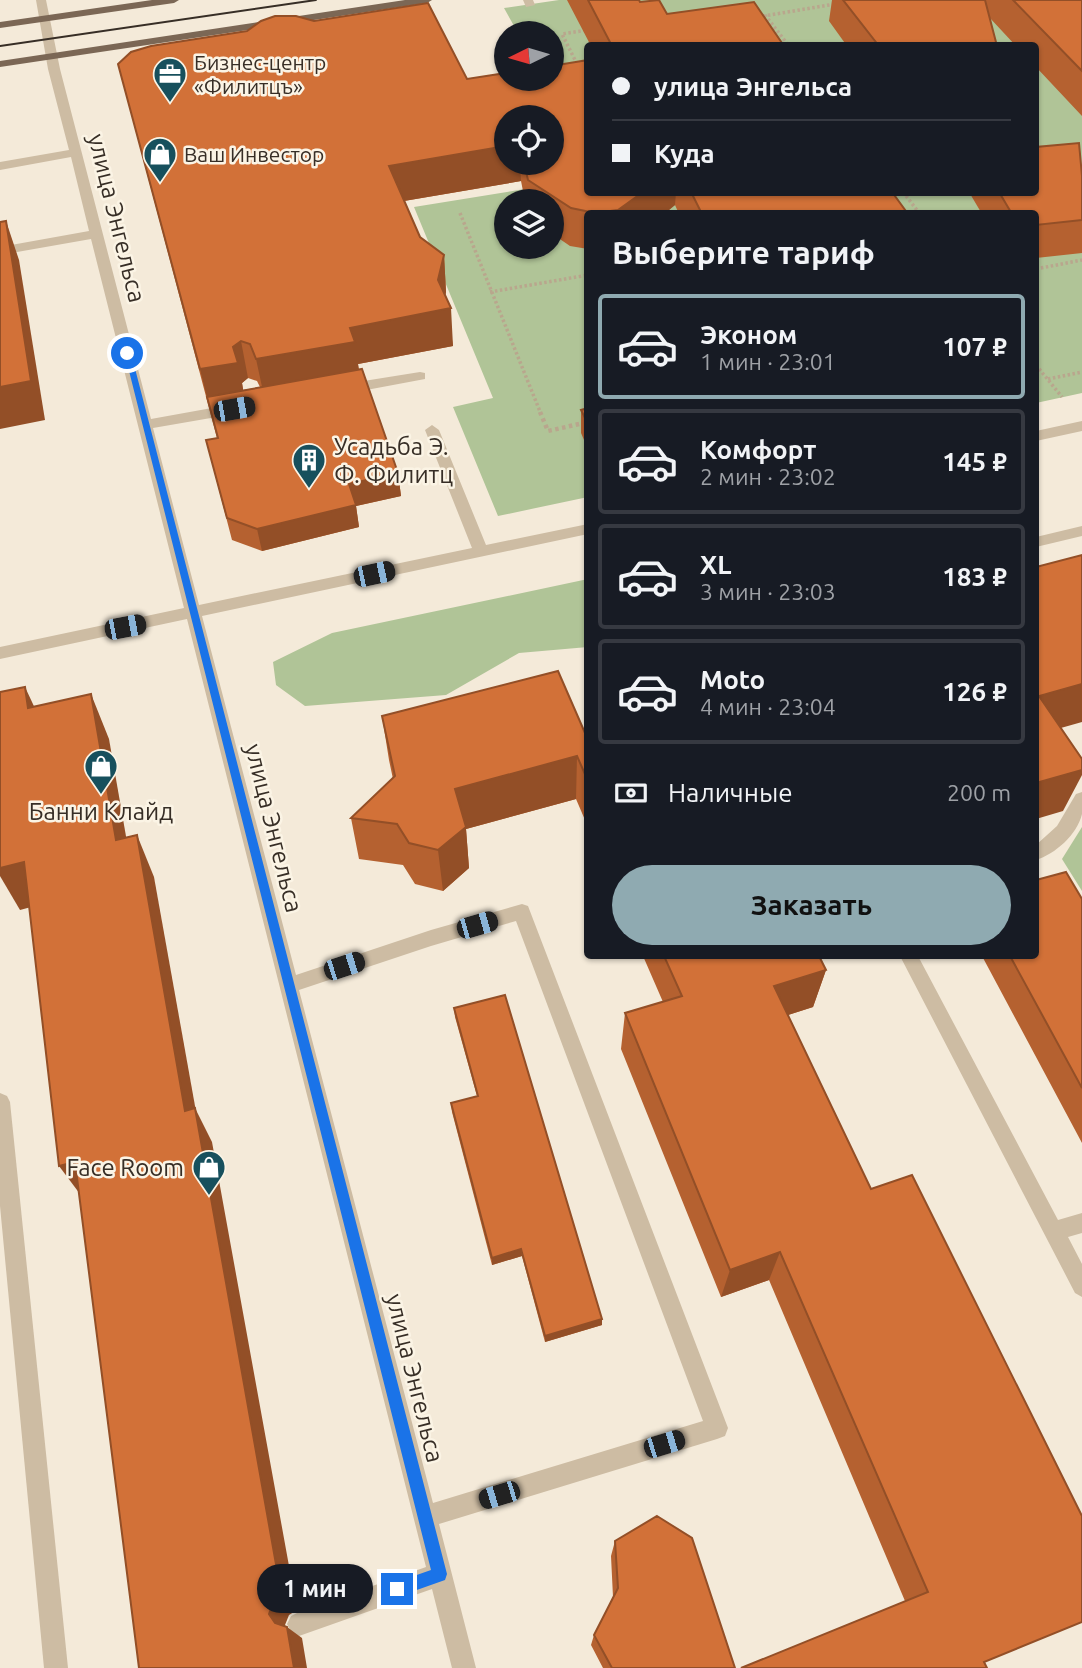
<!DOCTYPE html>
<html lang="ru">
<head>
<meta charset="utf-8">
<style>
  :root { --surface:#171b24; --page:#20242c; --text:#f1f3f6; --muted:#9ea1a6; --line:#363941; --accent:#8faab1 }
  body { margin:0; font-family:Ubuntu,sans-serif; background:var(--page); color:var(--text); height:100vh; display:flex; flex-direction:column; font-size:26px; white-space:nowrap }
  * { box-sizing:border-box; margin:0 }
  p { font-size:23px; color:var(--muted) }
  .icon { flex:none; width:38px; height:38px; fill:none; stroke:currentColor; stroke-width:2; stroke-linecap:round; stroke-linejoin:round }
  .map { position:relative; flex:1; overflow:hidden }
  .sheet { position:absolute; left:584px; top:210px; width:455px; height:749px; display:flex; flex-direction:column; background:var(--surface); border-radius:7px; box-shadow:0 2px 5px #0004 }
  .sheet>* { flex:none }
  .banner { position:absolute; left:584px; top:42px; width:455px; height:154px; border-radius:7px; box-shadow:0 2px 5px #0004; display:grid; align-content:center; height:154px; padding:0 28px; background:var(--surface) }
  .needle { width:46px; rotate:265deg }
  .tools { position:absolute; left:494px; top:21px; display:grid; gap:14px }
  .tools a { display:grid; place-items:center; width:70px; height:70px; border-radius:50%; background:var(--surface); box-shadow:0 2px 5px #0004; font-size:35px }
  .end { position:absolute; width:32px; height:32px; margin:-16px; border:9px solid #1a73e8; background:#fff; box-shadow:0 0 0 4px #fff }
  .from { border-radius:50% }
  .bubble { position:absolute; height:49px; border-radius:24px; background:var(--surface); box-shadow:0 2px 5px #0004; font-size:23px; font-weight:700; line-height:49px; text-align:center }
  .car { position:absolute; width:21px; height:42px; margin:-21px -10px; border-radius:9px; box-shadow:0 0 5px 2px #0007; background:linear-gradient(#222 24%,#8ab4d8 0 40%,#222 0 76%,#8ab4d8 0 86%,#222 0) }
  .banner b { display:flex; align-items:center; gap:24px; height:66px; font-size:26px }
  .banner b+b { border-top:2px solid var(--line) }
  .banner i { width:18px; height:18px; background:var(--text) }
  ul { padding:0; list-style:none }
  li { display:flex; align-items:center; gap:21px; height:105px; margin:0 14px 10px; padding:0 14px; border:4px solid var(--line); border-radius:7px }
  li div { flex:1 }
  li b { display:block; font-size:26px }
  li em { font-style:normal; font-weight:700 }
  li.current { border-color:var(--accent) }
  li>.icon { width:63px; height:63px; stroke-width:1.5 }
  h2 { padding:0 28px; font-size:32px; line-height:84px }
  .pay { display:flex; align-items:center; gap:18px; height:77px; padding:0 28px; font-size:26px }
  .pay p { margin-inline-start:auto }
  .cta { display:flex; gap:14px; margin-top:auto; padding:14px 28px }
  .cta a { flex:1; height:80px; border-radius:42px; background:var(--accent); color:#111; font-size:28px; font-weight:700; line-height:80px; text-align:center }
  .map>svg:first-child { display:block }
  .green { fill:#b0c497; fill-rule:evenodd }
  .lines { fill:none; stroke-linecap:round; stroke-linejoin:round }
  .path-far1 { stroke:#b9a68d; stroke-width:3.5; stroke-dasharray:2.5 2.5; stroke-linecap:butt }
  .path { stroke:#b9a68d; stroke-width:4.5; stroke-dasharray:3.5 3.5; stroke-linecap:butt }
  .minor { fill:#cdbca3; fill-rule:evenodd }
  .major { fill:#7b6755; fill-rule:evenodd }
  .tram { stroke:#372e26; stroke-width:2 }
  .wall { fill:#b56130; fill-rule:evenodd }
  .shaded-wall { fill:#934f27 }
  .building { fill:#d27138; stroke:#934f27; stroke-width:2 }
  .route { fill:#1a73e8 }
  .labels { text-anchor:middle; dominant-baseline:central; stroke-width:5; stroke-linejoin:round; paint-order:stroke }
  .far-poi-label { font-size:21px; fill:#372e26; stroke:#fbf4e5; text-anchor:start }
  .street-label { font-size:24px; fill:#372e26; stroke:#fbf4e5 }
  .poi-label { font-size:24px; fill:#372e26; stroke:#fbf4e5; text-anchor:start }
</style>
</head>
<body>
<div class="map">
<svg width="1082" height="1668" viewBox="0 0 1082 1668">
  <rect width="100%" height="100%" fill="#f4ead9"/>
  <g class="green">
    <path d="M559 0H1082V393L1036 403V214H588V497L498 516 453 407 493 398 414 207 588 179V192H1036V46H588V158L551 79V33H518L504 8ZM506 201H551V247H506Z"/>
    <polygon points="588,579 588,647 519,653 446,695 305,706 276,685 273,662 332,633"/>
    <polygon points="1082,827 1082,891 1062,859"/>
  </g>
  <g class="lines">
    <g class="path-far1">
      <polyline points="765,15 789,46"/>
      <polyline points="758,17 835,4"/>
      <polyline points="577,64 562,34 587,30"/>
      <polyline points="903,192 920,214"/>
      <polyline points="460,213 541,414"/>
      <polyline points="1036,269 1082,260"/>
      <polyline points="490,292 588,275"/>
      <polyline points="1036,365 1062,397"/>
      <polyline points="1048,379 1082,372"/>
    </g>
    <polyline class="path" points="540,412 548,431 588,422"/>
    <g class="minor">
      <path d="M36 0H46L60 69 151 419 234 404 241 409 234 414 153 428 199 605 472 548 425 430 432 425 439 430 486 545 588 524V534L202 616 296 975 431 930 522 904 528 906 728 1428 725 1436 717 1439 439 1524 476 1668H452L432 1589 299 1636 291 1632 287 1624 291 1616 299 1612 426 1567 187 619 0 659V647L184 608 91 239 0 255V247L89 231 71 157 0 170V162L69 150 48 69ZM516 921 703 1421 433 1503 299 990 431 946Z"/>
      <polygon points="523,0 533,0 535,5 526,7"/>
      <polygon points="420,372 425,373 425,379 345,394 338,389 345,384"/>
      <polygon points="1082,421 1082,431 1036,441 1036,431"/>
      <polygon points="1082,526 1082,536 1036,547 1036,537"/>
      <path d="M1082 792C1082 799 1082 808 1082 814 1077 835 1055 854 1036 860V845L1057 826 1076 794Z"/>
      <polygon points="900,956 918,956 1058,1220 1082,1213 1082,1233 1068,1237 1082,1264 1082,1297 1075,1293"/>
      <polygon points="0,1093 7,1096 10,1102 68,1668 44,1668 0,1206"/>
    </g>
    <g class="major">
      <polygon points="152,0 179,0 174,3 0,28 0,22"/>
      <polygon points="405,0 432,0 427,3 0,67 0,61"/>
    </g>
    <polyline class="tram" points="0,46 316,0"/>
  </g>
  <g class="wall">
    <polygon points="567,0 639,0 640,2 667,14 784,46 591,46"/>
    <polygon points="832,0 1082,0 1082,116 1036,67 1036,46 1016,46 989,17 997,46 847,46 829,21"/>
    <path d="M118 64 467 79 588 192H892L908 214H679L675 205 664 214H588V249L570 246 551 233V201H525L521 181 404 201 420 237 444 255 446 292 445 296 453 346 358 364 359 370 398 473 401 496 356 506 359 527 262 551 232 540 206 440 217 438ZM506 117 551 163H506ZM248 378 257 381 260 387 243 390 242 383Z"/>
    <polygon points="1082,176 1082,253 1036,258 1036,214 982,214 969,192 1036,192"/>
    <polygon points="588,408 588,449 581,433 581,410"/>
    <polygon points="382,716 585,733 588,732 588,827 576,799 466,829 469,868 443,891 415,884 403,865 359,859 351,818 393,779 389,760"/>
    <polygon points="1082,899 1082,1143 982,956 1036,956"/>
    <polygon points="643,956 819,956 826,970 813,1007 788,1015 871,1189 1082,1622 905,1601 769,1280 721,1297 621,1049 625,1013 663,1002"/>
    <polygon points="454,1008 602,1325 545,1342 522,1256 492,1265 452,1112 451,1103 477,1096 455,1017"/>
    <polygon points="615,1541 735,1668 603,1668 591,1645 594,1635 613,1597 611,1556"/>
  </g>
  <g class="shaded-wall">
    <polygon points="506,146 506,163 520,163 521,181 392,203 389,166"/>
    <polygon points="643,192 676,192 675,205 664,214 595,214"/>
    <polygon points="6,221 19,260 45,420 0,429 0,387"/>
    <polygon points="444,255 446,292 442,310 451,308 453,346 358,364 360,380 264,396 256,359 350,328 438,280"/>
    <polygon points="241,341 248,378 242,383 245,400 209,406 200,369"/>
    <polygon points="398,473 401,496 356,506 359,527 262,551 257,529 349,484"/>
    <polygon points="1082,684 1082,722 1036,735 1039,696"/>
    <polygon points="25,687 46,732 28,708"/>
    <polygon points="91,694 109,739 134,882 116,840"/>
    <polygon points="577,756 576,799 466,829 469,868 443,891 438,850 455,789"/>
    <polygon points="1082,770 1082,775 1063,811 1036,819 1036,783"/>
    <polygon points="137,835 154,877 202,1145 185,1111"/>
    <polygon points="24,862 46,903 20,910 0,876 0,868"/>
    <polygon points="826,970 813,1007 763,1023 774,986"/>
    <polygon points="195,1108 212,1142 297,1610 289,1615 285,1625 288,1631 287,1627 302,1638 307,1668 294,1668 275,1623 269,1614"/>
    <polygon points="75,1162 83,1198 59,1166"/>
    <polygon points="521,1249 522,1256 492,1265 492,1258"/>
    <polygon points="780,1252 769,1280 721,1297 730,1270"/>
    <polygon points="602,1319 602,1325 545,1342 545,1336"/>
  </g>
  <g class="building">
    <polygon points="588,0 639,0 640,2 659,0 667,14 754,2 784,46 612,46"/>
    <polygon points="843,0 985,0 997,46 879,46"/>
    <polygon points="1013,0 1082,0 1082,71"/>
    <polygon points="428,3 467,79 506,73 506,79 551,79 551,66 588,60 588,192 643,192 618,210 595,213 571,208 528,180 524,163 551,163 551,117 506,117 506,146 389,166 420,237 444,255 438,280 451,308 350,328 355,342 256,359 250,344 241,341 233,347 238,363 200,369 118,64 131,52 151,46 247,31 261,21 275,16 296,16 314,21"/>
    <polygon points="1079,143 1082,176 1082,220 1036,225 1036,214 1012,214 999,192 1036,192 1036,147"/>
    <polygon points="691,192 892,192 908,214 702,214"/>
    <polygon points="6,221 31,381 0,387 0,222"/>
    <polygon points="362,369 398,473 349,484 356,505 257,529 227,518 206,440 218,438 207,397"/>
    <polygon points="588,408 588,424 581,410"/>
    <polygon points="1082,555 1082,684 1039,696 1082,759 1082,770 1036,783 1036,567"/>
    <polygon points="558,671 585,733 588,732 588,781 577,756 455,789 466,827 438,850 409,843 397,824 351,818 395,776 382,716"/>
    <polygon points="25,687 28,708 91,694 116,840 137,835 185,1111 195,1108 282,1598 273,1603 269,1614 275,1623 287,1627 294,1668 139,1668 75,1162 59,1166 24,862 0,868 0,692"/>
    <polygon points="1066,872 1082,899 1082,1088 1010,956 1036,956 1036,880"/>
    <polygon points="664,956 819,956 826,970 774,986 871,1189 912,1175 1082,1516 1082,1622 984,1662 987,1668 741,1668 928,1592 780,1252 730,1270 625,1013 682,996"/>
    <polygon points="505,995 602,1319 545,1336 521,1249 492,1258 451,1103 478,1096 454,1008"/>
    <polygon points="657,1516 692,1538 735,1668 612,1668 594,1635 618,1588 615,1541"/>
  </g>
  <polygon class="route" points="124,351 131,353 447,1574 445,1580 397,1597 391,1595 389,1589 391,1584 431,1570"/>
  <defs>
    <symbol id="office-pin" viewBox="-11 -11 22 30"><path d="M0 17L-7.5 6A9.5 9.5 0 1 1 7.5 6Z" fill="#17505d" stroke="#fbf4e5"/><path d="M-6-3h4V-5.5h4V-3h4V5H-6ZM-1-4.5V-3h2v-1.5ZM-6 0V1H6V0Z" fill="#fff"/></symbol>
    <symbol id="shop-pin" viewBox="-11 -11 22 30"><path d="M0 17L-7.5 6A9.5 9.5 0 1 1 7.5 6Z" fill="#17505d" stroke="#fbf4e5"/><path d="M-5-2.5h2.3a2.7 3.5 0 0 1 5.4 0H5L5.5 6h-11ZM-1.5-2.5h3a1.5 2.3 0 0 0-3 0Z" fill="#fff"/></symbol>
    <symbol id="building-pin" viewBox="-11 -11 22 30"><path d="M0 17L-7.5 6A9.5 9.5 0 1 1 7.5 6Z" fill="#17505d" stroke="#fbf4e5"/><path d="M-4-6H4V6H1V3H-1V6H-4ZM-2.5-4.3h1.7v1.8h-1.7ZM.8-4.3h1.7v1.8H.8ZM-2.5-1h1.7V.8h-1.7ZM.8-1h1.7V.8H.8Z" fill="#fff"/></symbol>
  </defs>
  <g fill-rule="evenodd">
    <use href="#office-pin" x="151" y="55" width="38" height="52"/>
    <use href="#shop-pin" x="141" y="135" width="38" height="52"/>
    <use href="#building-pin" x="290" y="441" width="38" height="52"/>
    <use href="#shop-pin" x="82" y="747" width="38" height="52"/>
    <use href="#shop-pin" x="190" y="1148" width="38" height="52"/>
  </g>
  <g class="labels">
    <g class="far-poi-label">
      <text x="194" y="62">Бизнес-центр<tspan x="194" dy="24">«Филитцъ»</tspan></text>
      <text x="184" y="154">Ваш Инвестор</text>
    </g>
    <g class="street-label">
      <text transform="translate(117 218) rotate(76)">улица Энгельса</text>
      <text transform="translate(274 828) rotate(76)">улица Энгельса</text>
      <text transform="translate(415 1378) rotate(76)">улица Энгельса</text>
    </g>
    <g class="poi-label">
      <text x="334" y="446">Усадьба Э.<tspan x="334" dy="28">Ф. Филитц</tspan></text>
      <text x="101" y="811" text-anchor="middle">Банни Клайд</text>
      <text x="184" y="1167" text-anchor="end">Face Room</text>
    </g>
  </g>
</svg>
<div class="tools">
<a><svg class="needle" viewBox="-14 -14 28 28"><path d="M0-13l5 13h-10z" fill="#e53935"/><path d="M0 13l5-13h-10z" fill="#9ea1a6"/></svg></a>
<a><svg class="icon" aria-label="locate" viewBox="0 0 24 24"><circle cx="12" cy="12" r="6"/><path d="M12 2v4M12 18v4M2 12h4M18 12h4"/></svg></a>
<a><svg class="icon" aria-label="layers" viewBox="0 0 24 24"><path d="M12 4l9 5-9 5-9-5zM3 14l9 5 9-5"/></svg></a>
</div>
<i class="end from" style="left:127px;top:353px"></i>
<i class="end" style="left:397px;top:1589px"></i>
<div class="bubble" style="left:257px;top:1564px;width:116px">1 мин</div>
<i class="car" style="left:234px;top:409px;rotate:80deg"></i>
<i class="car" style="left:374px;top:574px;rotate:78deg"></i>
<i class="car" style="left:125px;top:627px;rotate:79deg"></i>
<i class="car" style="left:477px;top:925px;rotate:74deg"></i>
<i class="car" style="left:344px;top:966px;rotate:72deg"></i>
<i class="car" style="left:664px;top:1444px;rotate:73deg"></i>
<i class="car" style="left:499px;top:1495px;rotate:253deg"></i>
<div class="banner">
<b><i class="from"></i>улица Энгельса</b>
<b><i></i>Куда</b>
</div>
<section class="sheet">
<h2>Выберите тариф</h2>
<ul>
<li class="current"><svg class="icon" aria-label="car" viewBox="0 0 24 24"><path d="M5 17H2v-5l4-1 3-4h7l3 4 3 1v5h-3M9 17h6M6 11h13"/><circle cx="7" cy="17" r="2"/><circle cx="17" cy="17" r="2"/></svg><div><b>Эконом</b><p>1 мин · 23:01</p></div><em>107 ₽</em></li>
<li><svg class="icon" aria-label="car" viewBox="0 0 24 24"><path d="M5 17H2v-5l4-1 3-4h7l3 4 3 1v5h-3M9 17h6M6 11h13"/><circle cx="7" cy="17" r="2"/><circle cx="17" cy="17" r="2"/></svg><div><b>Комфорт</b><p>2 мин · 23:02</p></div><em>145 ₽</em></li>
<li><svg class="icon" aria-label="car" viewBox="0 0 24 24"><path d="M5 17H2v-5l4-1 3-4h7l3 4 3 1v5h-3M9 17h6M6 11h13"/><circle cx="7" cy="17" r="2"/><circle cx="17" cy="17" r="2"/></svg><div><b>XL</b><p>3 мин · 23:03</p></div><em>183 ₽</em></li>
<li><svg class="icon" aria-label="car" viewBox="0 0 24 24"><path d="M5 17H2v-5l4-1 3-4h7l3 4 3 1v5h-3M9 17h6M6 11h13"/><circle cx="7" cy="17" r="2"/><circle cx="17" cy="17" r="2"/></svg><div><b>Moto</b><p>4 мин · 23:04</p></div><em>126 ₽</em></li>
</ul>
<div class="pay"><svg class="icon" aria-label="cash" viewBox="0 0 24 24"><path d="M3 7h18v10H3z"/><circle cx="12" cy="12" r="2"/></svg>Наличные<p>200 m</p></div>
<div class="cta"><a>Заказать</a></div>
</section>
</div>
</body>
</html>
